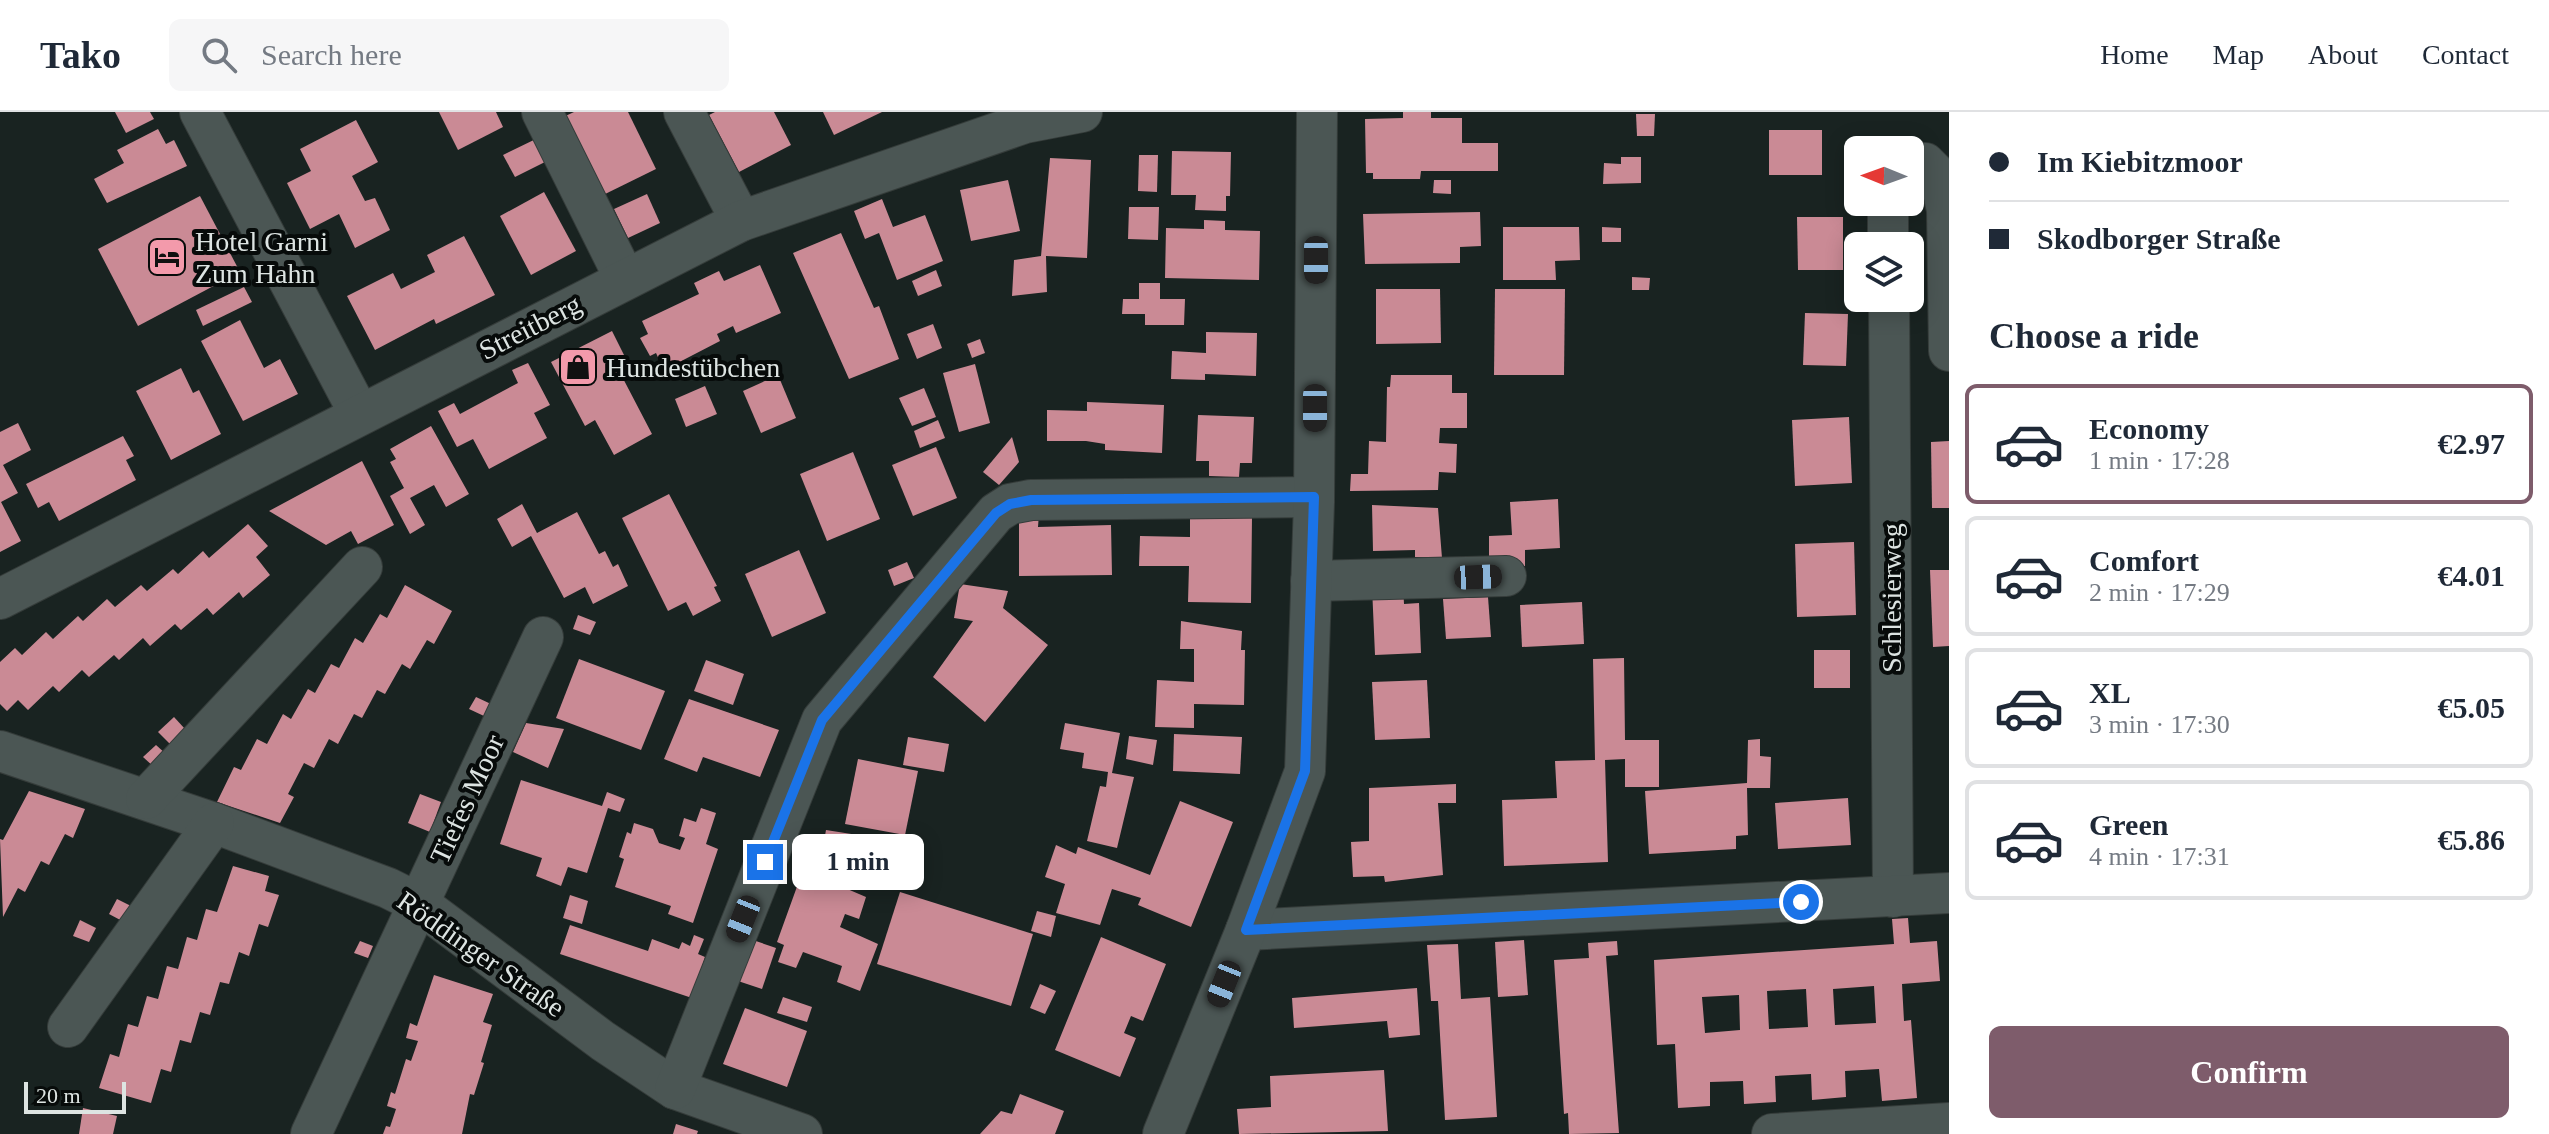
<!DOCTYPE html>
<html lang="en">
<head>
<meta charset="utf-8">
<style>
  :root { --surface:#fff; --page:#f6f6f7; --text:#1f2937; --muted:#747a83; --line:#e0e1e3; --accent:#7e5c6b }
  body { margin:0; font-family:"Times New Roman",serif; background:var(--page); color:var(--text); height:100vh; display:flex; flex-direction:column; font-size:30px; white-space:nowrap }
  * { box-sizing:border-box; margin:0 }
  p { font-size:26px; color:var(--muted) }
  .icon { flex:none; width:44px; height:44px; fill:none; stroke:currentColor; stroke-width:2; stroke-linecap:round; stroke-linejoin:round }
  .map { position:relative; flex:1; overflow:hidden }
  .details { display:flex; flex-direction:column; background:var(--surface); width:600px }
  .details>* { flex:none }
  .hud { display:grid; align-content:center; height:176px; padding:0 40px; background:var(--surface) }
  .needle { width:52px; rotate:271deg }
  .tools { position:absolute; left:1844px; top:24px; display:grid; gap:16px }
  .tools a { display:grid; place-items:center; width:80px; height:80px; border-radius:12px; background:var(--surface); box-shadow:0 4px 20px #0003; font-size:40px }
  .scale { position:absolute; left:24px; bottom:20px; width:102px; box-sizing:border-box; padding-left:8px; border:4px solid #dde4e2; border-top:0; font-size:22px; line-height:28px; white-space:nowrap; color:#dde4e2; -webkit-text-stroke:6px #070b0a; paint-order:stroke }
  .end { position:absolute; width:36px; height:36px; margin:-18px; border:10px solid #1a73e8; background:#fff; box-shadow:0 0 0 4px #fff }
  .from { border-radius:50% }
  .bubble { position:absolute; height:56px; border-radius:12px; background:var(--surface); box-shadow:0 4px 20px #0003; font-size:26px; font-weight:700; line-height:56px; text-align:center }
  .car { position:absolute; width:24px; height:48px; margin:-24px -12px; border-radius:10px; box-shadow:0 0 6px 2px #0007; background:linear-gradient(#222 24%,#8ab4d8 0 40%,#222 0 76%,#8ab4d8 0 86%,#222 0) }
  .hud b { display:flex; align-items:center; gap:28px; height:76px; font-size:30px }
  .hud b+b { border-top:2px solid var(--line) }
  .hud i { width:20px; height:20px; background:var(--text) }
  ul { padding:0; list-style:none }
  li { display:flex; align-items:center; gap:24px; height:120px; margin:0 16px 12px; padding:0 24px; border:4px solid var(--line); border-radius:12px }
  li div { flex:1 }
  li b { display:block; font-size:30px }
  li em { font-style:normal; font-weight:700 }
  li.on { border-color:var(--accent) }
  li>.icon { width:72px; height:72px; stroke-width:1.5 }
  h2 { padding:0 40px; font-size:36px; line-height:96px }
  .action { display:flex; gap:16px; margin-top:auto; padding:16px 40px }
  .action a { flex:1; height:92px; border-radius:12px; background:var(--accent); color:#fff; font-size:32px; font-weight:700; line-height:92px; text-align:center }
  header { display:flex; align-items:center; gap:48px; box-sizing:border-box; height:112px; padding:0 40px; background:var(--surface); border-bottom:2px solid var(--line) }
  header strong { font-size:38px }
  nav { display:flex; gap:44px; margin-inline-start:auto; font-size:28px }
  .search { width:560px; height:72px; background:var(--page); display:flex; align-items:center; gap:20px; box-sizing:border-box; padding:0 28px; border-radius:12px; color:var(--muted); font-size:30px }
  main { display:flex; flex:1; min-height:0 }
  .map>svg:first-child { display:block }
  .building { fill:#ca8a95; fill-rule:evenodd }
  .lines { fill:none; stroke-linecap:round; stroke-linejoin:round }
  .minor-casing { stroke:#353c3a; stroke-width:42 }
  .minor { stroke:#4b5654; stroke-width:40 }
  .route { stroke:#1a73e8; stroke-width:10 }
  .labels { text-anchor:middle; dominant-baseline:central; stroke-width:8; stroke-linejoin:round; paint-order:stroke }
  .poi-label { font-size:28px; fill:#dde4e2; stroke:#070b0a; text-anchor:start }
  .street-label { font-size:28px; fill:#dde4e2; stroke:#070b0a }
</style>
</head>
<body>
<header>
<strong>Tako</strong>
<div class="search"><svg class="icon" aria-label="search" viewBox="0 0 24 24"><circle cx="10" cy="10" r="6"/><path d="M15 15l6 6"/></svg>Search here</div>
<nav><a>Home</a><a>Map</a><a>About</a><a>Contact</a></nav>
</header>
<main>
<div class="map">
<svg width="1949" height="1022" viewBox="0 0 1949 1022">
  <rect width="100%" height="100%" fill="#192321"/>
  <g class="building">
    <polygon points="115,0 150,0 154,7 126,21"/>
    <polygon points="439,0 496,0 503,15 458,38"/>
    <polygon points="574,0 628,0 656,57 597,86 559,7"/>
    <polygon points="715,0 774,0 791,33 739,60 709,3"/>
    <polygon points="823,0 882,0 834,23"/>
    <polygon points="1403,0 1431,0 1431,6 1462,6 1462,31 1498,31 1498,59 1421,59 1420,67 1373,67 1373,61 1366,61 1365,7 1403,6"/>
    <polygon points="1636,2 1655,2 1654,24 1637,24"/>
    <polygon points="356,8 378,50 352,64 365,89 375,86 390,118 355,136 339,102 310,117 287,71 311,59 300,37"/>
    <polygon points="158,17 166,32 174,28 187,54 107,91 94,67 124,51 117,38"/>
    <rect x="1769" y="18" width="53" height="45"/>
    <polygon points="542,24 553,46 515,65 503,43"/>
    <polygon points="1172,39 1231,40 1230,84 1226,84 1226,99 1195,98 1196,83 1171,83"/>
    <polygon points="1139,43 1158,43 1157,80 1138,79"/>
    <polygon points="1621,45 1641,45 1641,71 1603,72 1604,51 1621,52"/>
    <polygon points="1050,46 1091,48 1087,146 1046,144 1047,180 1012,184 1014,148 1041,144"/>
    <polygon points="1008,68 1020,119 971,129 960,78"/>
    <polygon points="1434,68 1451,68 1451,82 1433,81"/>
    <polygon points="544,80 576,139 531,163 500,104"/>
    <polygon points="647,82 660,111 628,126 614,97"/>
    <polygon points="200,84 240,160 138,214 98,137"/>
    <polygon points="882,87 893,115 925,103 943,149 897,168 879,121 865,127 854,99"/>
    <polygon points="1129,95 1159,95 1158,128 1128,127"/>
    <polygon points="1480,100 1481,134 1460,135 1460,151 1365,152 1363,102"/>
    <polygon points="1797,105 1843,105 1843,158 1798,158"/>
    <polygon points="1204,108 1225,109 1225,118 1260,119 1259,168 1165,166 1166,116 1204,117"/>
    <polygon points="1503,115 1579,115 1580,148 1555,149 1556,168 1503,168"/>
    <polygon points="1602,115 1621,116 1621,130 1602,130"/>
    <polygon points="841,121 874,196 879,194 899,247 849,267 793,141"/>
    <polygon points="464,124 495,183 436,212 434,207 375,238 347,184 393,161 401,177 435,160 427,143"/>
    <polygon points="760,153 781,201 736,221 733,214 717,222 720,229 664,258 656,241 650,244 640,226 648,222 642,209 699,182 694,171 719,159 724,169"/>
    <polygon points="936,158 942,174 918,184 912,169"/>
    <polygon points="1632,165 1650,166 1649,178 1632,178"/>
    <polygon points="1139,171 1160,171 1160,187 1185,187 1184,213 1145,213 1145,202 1122,202 1123,187 1139,187"/>
    <polygon points="244,175 252,190 203,214 196,198"/>
    <polygon points="1376,177 1440,177 1441,231 1376,232"/>
    <polygon points="1495,177 1565,177 1564,263 1494,263"/>
    <polygon points="1805,201 1848,202 1846,254 1803,253"/>
    <polygon points="240,208 264,256 280,247 298,282 243,309 201,229"/>
    <polygon points="933,212 942,236 917,247 907,222"/>
    <polygon points="612,219 626,247 616,253 652,322 614,343 595,308 585,314 551,250"/>
    <polygon points="1206,220 1257,221 1256,264 1205,262 1205,268 1171,267 1172,239 1206,241"/>
    <polygon points="980,227 985,241 972,246 967,232"/>
    <polygon points="528,251 550,293 534,301 547,326 489,357 473,327 457,335 438,299 454,291 460,302 518,271 512,258"/>
    <polygon points="975,252 990,311 959,320 943,261"/>
    <polygon points="181,256 193,281 199,278 221,322 171,348 136,279"/>
    <polygon points="778,263 796,306 761,321 743,279"/>
    <polygon points="1391,263 1452,263 1452,281 1467,281 1467,316 1440,316 1439,331 1457,332 1456,361 1439,360 1438,378 1350,379 1351,362 1368,362 1369,329 1386,330 1387,275 1390,275"/>
    <polygon points="705,274 717,302 686,315 675,287"/>
    <polygon points="924,276 936,305 912,314 899,286"/>
    <polygon points="1087,290 1164,293 1162,341 1105,338 1105,332 1086,329 1047,329 1047,298 1087,299"/>
    <polygon points="1198,303 1254,305 1252,351 1240,351 1239,365 1209,364 1209,349 1196,349"/>
    <polygon points="1849,305 1852,371 1795,374 1792,308"/>
    <polygon points="938,308 945,326 920,336 914,319"/>
    <polygon points="18,311 31,338 3,353 18,381 1,390 21,429 0,440 0,320"/>
    <polygon points="431,314 469,382 446,395 434,373 410,386 425,413 410,422 390,384 404,376 390,350 396,347 390,337"/>
    <polygon points="123,324 134,344 126,348 136,368 59,409 49,390 38,396 26,372"/>
    <polygon points="1012,325 1019,350 999,373 983,360"/>
    <polygon points="1949,329 1949,396 1932,396 1931,330"/>
    <polygon points="936,335 957,386 913,404 892,353"/>
    <polygon points="853,340 880,407 827,429 800,362"/>
    <polygon points="362,349 394,413 358,432 351,419 326,433 269,399"/>
    <polygon points="669,382 717,474 714,475 721,489 693,504 686,490 668,499 622,406"/>
    <polygon points="1558,387 1560,436 1525,438 1525,454 1489,455 1489,424 1512,423 1510,390"/>
    <polygon points="522,392 537,421 577,400 599,442 605,439 613,455 618,452 628,474 593,492 585,475 564,486 531,424 512,435 497,407"/>
    <polygon points="1372,393 1438,396 1442,446 1415,445 1415,438 1373,439"/>
    <polygon points="1039,401 1038,415 1111,413 1112,463 1019,464 1019,409"/>
    <polygon points="1190,403 1252,405 1251,491 1188,490 1189,454 1139,454 1140,424 1190,425"/>
    <polygon points="248,412 268,434 256,445 270,463 243,486 239,480 213,503 207,496 181,518 175,512 150,534 143,526 119,548 114,543 89,565 82,558 59,580 53,574 28,598 18,588 7,599 0,592 0,550 15,536 22,543 46,520 53,527 78,504 83,509 107,487 115,495 141,473 147,479 173,457 178,462 203,439 209,446"/>
    <polygon points="1854,430 1856,503 1797,505 1795,432"/>
    <polygon points="799,438 826,501 772,525 745,462"/>
    <polygon points="907,450 914,466 894,474 888,458"/>
    <polygon points="1930,458 1949,458 1949,534 1933,535"/>
    <polygon points="960,472 1008,479 1003,496 1048,533 985,610 933,565 973,509 954,506"/>
    <polygon points="405,473 452,499 434,532 427,528 410,557 402,552 385,582 377,578 362,606 354,602 338,632 329,627 314,656 304,651 288,682 294,685 280,711 217,690 234,655 241,658 257,627 267,632 283,602 291,607 308,577 315,581 331,552 339,556 355,526 363,531 380,502 387,506"/>
    <polygon points="1403,473 1404,492 1419,491 1421,541 1375,543 1372,475"/>
    <polygon points="1488,485 1491,525 1446,527 1443,487"/>
    <polygon points="1582,490 1584,532 1522,535 1520,493"/>
    <polygon points="578,503 596,510 590,523 573,517"/>
    <polygon points="1181,509 1242,519 1241,538 1245,538 1244,593 1194,592 1194,616 1155,615 1157,568 1194,570 1194,537 1180,537"/>
    <rect x="1814" y="538" width="36" height="38"/>
    <polygon points="1624,546 1625,628 1659,628 1659,675 1625,675 1625,647 1605,648 1608,750 1504,754 1502,688 1557,686 1555,649 1595,648 1593,547"/>
    <polygon points="579,547 665,579 641,638 556,606"/>
    <polygon points="706,548 744,562 733,593 694,579"/>
    <polygon points="1427,568 1430,626 1375,628 1372,570"/>
    <polygon points="476,585 491,592 484,604 469,597"/>
    <polygon points="689,587 779,618 760,665 703,645 697,660 664,647"/>
    <polygon points="174,605 185,617 170,632 158,620"/>
    <polygon points="526,611 564,617 548,656 513,640"/>
    <polygon points="1065,611 1120,621 1112,661 1134,665 1117,736 1087,729 1100,674 1106,675 1108,660 1082,656 1084,641 1060,637"/>
    <polygon points="1174,622 1242,625 1240,662 1173,659"/>
    <polygon points="1129,624 1157,628 1153,653 1126,647"/>
    <polygon points="908,625 949,632 944,660 903,653"/>
    <polygon points="1760,627 1760,644 1771,645 1770,676 1747,676 1748,723 1736,724 1736,737 1649,742 1645,679 1747,671 1748,628"/>
    <polygon points="156,633 166,642 154,655 143,645"/>
    <polygon points="858,647 918,659 905,723 845,712"/>
    <polygon points="521,668 602,694 607,680 625,687 620,700 608,696 587,761 568,755 561,774 536,764 542,746 500,732"/>
    <polygon points="1456,672 1456,691 1438,691 1443,763 1385,770 1384,764 1353,765 1351,730 1369,729 1369,676"/>
    <polygon points="29,679 85,697 73,726 65,722 49,753 41,749 25,780 18,776 3,805 0,727 3,728"/>
    <polygon points="420,682 441,690 430,720 408,711"/>
    <polygon points="1848,686 1851,733 1778,737 1775,691"/>
    <polygon points="1180,689 1233,710 1191,815 1138,793 1141,786 1112,777 1100,813 1056,801 1065,772 1045,765 1056,733 1076,742 1078,735 1150,763"/>
    <polygon points="701,696 716,701 706,732 718,737 693,811 668,802 671,794 615,775 624,747 619,745 627,720 631,722 634,711 653,717 659,731 680,738 685,726 679,724 684,706 696,710"/>
    <polygon points="826,718 883,727 880,750 858,747 857,752 821,746"/>
    <polygon points="233,754 269,764 265,779 279,783 268,815 259,812 249,844 239,840 229,872 220,870 210,903 200,900 191,931 180,928 171,960 161,957 151,991 99,976 110,942 119,945 128,912 138,915 147,884 158,887 167,854 178,857 187,825 197,828 206,797 217,800"/>
    <polygon points="803,758 866,785 859,807 845,802 840,815 878,832 860,879 837,870 842,854 803,840 796,856 778,850 784,833 777,830"/>
    <polygon points="900,780 1033,822 1011,894 877,852"/>
    <polygon points="570,783 588,789 582,812 563,806"/>
    <polygon points="117,787 133,795 124,810 109,802"/>
    <polygon points="1037,799 1056,804 1051,825 1031,819"/>
    <path d="M1908 806 1910 831 1937 829 1940 869 1902 872 1904 909 1911 908 1917 986 1882 989 1879 957 1845 959 1846 985 1812 988 1811 962 1775 964 1776 990 1744 992 1743 969 1710 970V994L1678 996 1675 932 1657 933 1654 848 1894 832 1892 807ZM1874 874 1876 911 1835 913 1833 877ZM1806 877 1808 915 1769 917 1767 879ZM1739 883 1740 918 1705 921 1702 885Z"/>
    <polygon points="80,808 96,816 89,830 73,824"/>
    <polygon points="570,813 648,839 652,827 679,837 682,830 690,834 694,823 704,827 698,842 705,845 692,886 560,842"/>
    <polygon points="1101,825 1166,852 1143,909 1131,904 1124,921 1136,926 1120,965 1055,938"/>
    <polygon points="747,826 776,836 762,877 732,867"/>
    <polygon points="1524,828 1528,883 1498,885 1495,830"/>
    <polygon points="360,829 373,834 368,846 354,841"/>
    <polygon points="1617,829 1618,843 1606,844 1619,1021 1569,1022 1568,1001 1564,1002 1554,848 1589,846 1588,831"/>
    <polygon points="1458,832 1461,887 1490,885 1497,1005 1445,1008 1438,889 1431,889 1427,833"/>
    <polygon points="434,863 493,882 483,910 492,913 481,950 484,951 474,983 470,982 462,1022 383,1022 386,1014 390,1015 396,997 387,994 391,980 395,982 406,947 411,949 418,929 406,926 410,911 417,914"/>
    <polygon points="1040,872 1056,879 1045,902 1030,896"/>
    <polygon points="1417,876 1420,923 1389,926 1387,909 1294,916 1292,886"/>
    <polygon points="783,885 812,895 807,910 777,901"/>
    <polygon points="745,896 807,919 787,975 723,952"/>
    <polygon points="1384,958 1388,1019 1239,1022 1237,997 1271,995 1270,964"/>
    <polygon points="1020,982 1064,999 1055,1022 980,1022 1001,999 1012,1002"/>
    <polygon points="83,996 117,1004 113,1022 79,1022"/>
    <polygon points="676,1012 698,1019 697,1022 673,1022"/>
  </g>
  <g class="lines">
    <defs>
      <g id="minor">
        <polyline points="200,0 359,301"/>
        <polyline points="542,0 625,167"/>
        <polyline points="684,0 741,109"/>
        <polyline points="1910,52 1925,51 1940,66 1947,98 1949,239"/>
        <polyline points="1888,90 1888,134"/>
        <polyline points="1889,186 1893,785"/>
        <polyline points="1311,469 1506,464"/>
        <polyline points="0,487 741,109 1025,11 1082,0"/>
        <polyline points="0,639 214,711 388,776 418,791 603,929 675,977 802,1022"/>
        <polyline points="146,687 362,455"/>
        <polyline points="1246,818 1949,781"/>
        <polyline points="68,915 214,711"/>
        <polyline points="675,977 822,608 996,401 1010,392 1031,388 1314,385"/>
        <polyline points="311,1022 543,525"/>
        <polyline points="1163,1022 1246,818 1305,659 1314,390 1317,0"/>
        <polyline points="1772,1022 1949,1011"/>
      </g>
    </defs>
    <use href="#minor" class="minor-casing"/>
    <use href="#minor" class="minor"/>
  </g>
  <g class="lines">
    <polyline class="route" points="765,750 822,608 996,401 1010,392 1031,388 1314,385 1305,659 1246,818 1801,790"/>
  </g>
  <defs>
    <symbol id="hotel-square" viewBox="-11 -11 22 22"><rect x="-9" y="-9" width="18" height="18" rx="4" fill="#f39aab" stroke="#070b0a"/><path d="M-6-4.5h1.5V1H6V5H4.5V3h-9V5H-6ZM-4 0a1.8 1.8 0 1 1 3.6 0ZM.5 0V-2.5h3Q6-2.5 6 0Z" fill="#111"/></symbol>
    <symbol id="shop-square" viewBox="-11 -11 22 22"><rect x="-9" y="-9" width="18" height="18" rx="4" fill="#f39aab" stroke="#070b0a"/><path d="M-5-2.5h2.3a2.7 3.5 0 0 1 5.4 0H5L5.5 6h-11ZM-1.5-2.5h3a1.5 2.3 0 0 0-3 0Z" fill="#111"/></symbol>
  </defs>
  <g fill-rule="evenodd">
    <use href="#hotel-square" x="145" y="123" width="44" height="44"/>
    <use href="#shop-square" x="556" y="233" width="44" height="44"/>
  </g>
  <g class="labels">
    <g class="poi-label">
      <text x="195" y="129">Hotel Garni<tspan x="195" dy="32">Zum Hahn</tspan></text>
      <text x="606" y="255">Hundestübchen</text>
    </g>
    <g class="street-label">
      <text transform="translate(530 215) rotate(-27)">Streitberg</text>
      <text transform="translate(1891 486) rotate(-90)">Schlesierweg</text>
      <text transform="translate(467 687) rotate(-65)">Tiefes Moor</text>
      <text transform="translate(481 842) rotate(35)">Röddinger Straße</text>
    </g>
  </g>
</svg>
<div class="tools">
<a><svg class="needle" viewBox="-14 -14 28 28"><path d="M0-13l5 13h-10z" fill="#e53935"/><path d="M0 13l5-13h-10z" fill="#747a83"/></svg></a>
<a><svg class="icon" aria-label="layers" viewBox="0 0 24 24"><path d="M12 4l9 5-9 5-9-5zM3 14l9 5 9-5"/></svg></a>
</div>
<div class="scale">20 m</div>
<i class="end from" style="left:1801px;top:790px"></i>
<i class="end" style="left:765px;top:750px"></i>
<div class="bubble" style="left:792px;top:722px;width:132px">1 min</div>
<i class="car" style="left:1316px;top:148px;rotate:180deg"></i>
<i class="car" style="left:1315px;top:296px;rotate:180deg"></i>
<i class="car" style="left:1478px;top:465px;rotate:88deg"></i>
<i class="car" style="left:743px;top:807px;rotate:202deg"></i>
<i class="car" style="left:1224px;top:872px;rotate:202deg"></i>
</div>
<section class="details">
<div class="hud">
<b><i class="from"></i>Im Kiebitzmoor</b>
<b><i></i>Skodborger Straße</b>
</div>
<h2>Choose a ride</h2>
<ul>
<li class="on"><svg class="icon" aria-label="car" viewBox="0 0 24 24"><path d="M5 17H2v-5l4-1 3-4h7l3 4 3 1v5h-3M9 17h6M6 11h13"/><circle cx="7" cy="17" r="2"/><circle cx="17" cy="17" r="2"/></svg><div><b>Economy</b><p>1 min · 17:28</p></div><em>€2.97</em></li>
<li><svg class="icon" aria-label="car" viewBox="0 0 24 24"><path d="M5 17H2v-5l4-1 3-4h7l3 4 3 1v5h-3M9 17h6M6 11h13"/><circle cx="7" cy="17" r="2"/><circle cx="17" cy="17" r="2"/></svg><div><b>Comfort</b><p>2 min · 17:29</p></div><em>€4.01</em></li>
<li><svg class="icon" aria-label="car" viewBox="0 0 24 24"><path d="M5 17H2v-5l4-1 3-4h7l3 4 3 1v5h-3M9 17h6M6 11h13"/><circle cx="7" cy="17" r="2"/><circle cx="17" cy="17" r="2"/></svg><div><b>XL</b><p>3 min · 17:30</p></div><em>€5.05</em></li>
<li><svg class="icon" aria-label="car" viewBox="0 0 24 24"><path d="M5 17H2v-5l4-1 3-4h7l3 4 3 1v5h-3M9 17h6M6 11h13"/><circle cx="7" cy="17" r="2"/><circle cx="17" cy="17" r="2"/></svg><div><b>Green</b><p>4 min · 17:31</p></div><em>€5.86</em></li>
</ul>
<div class="action"><a>Confirm</a></div>
</section>
</main>
</body>
</html>
